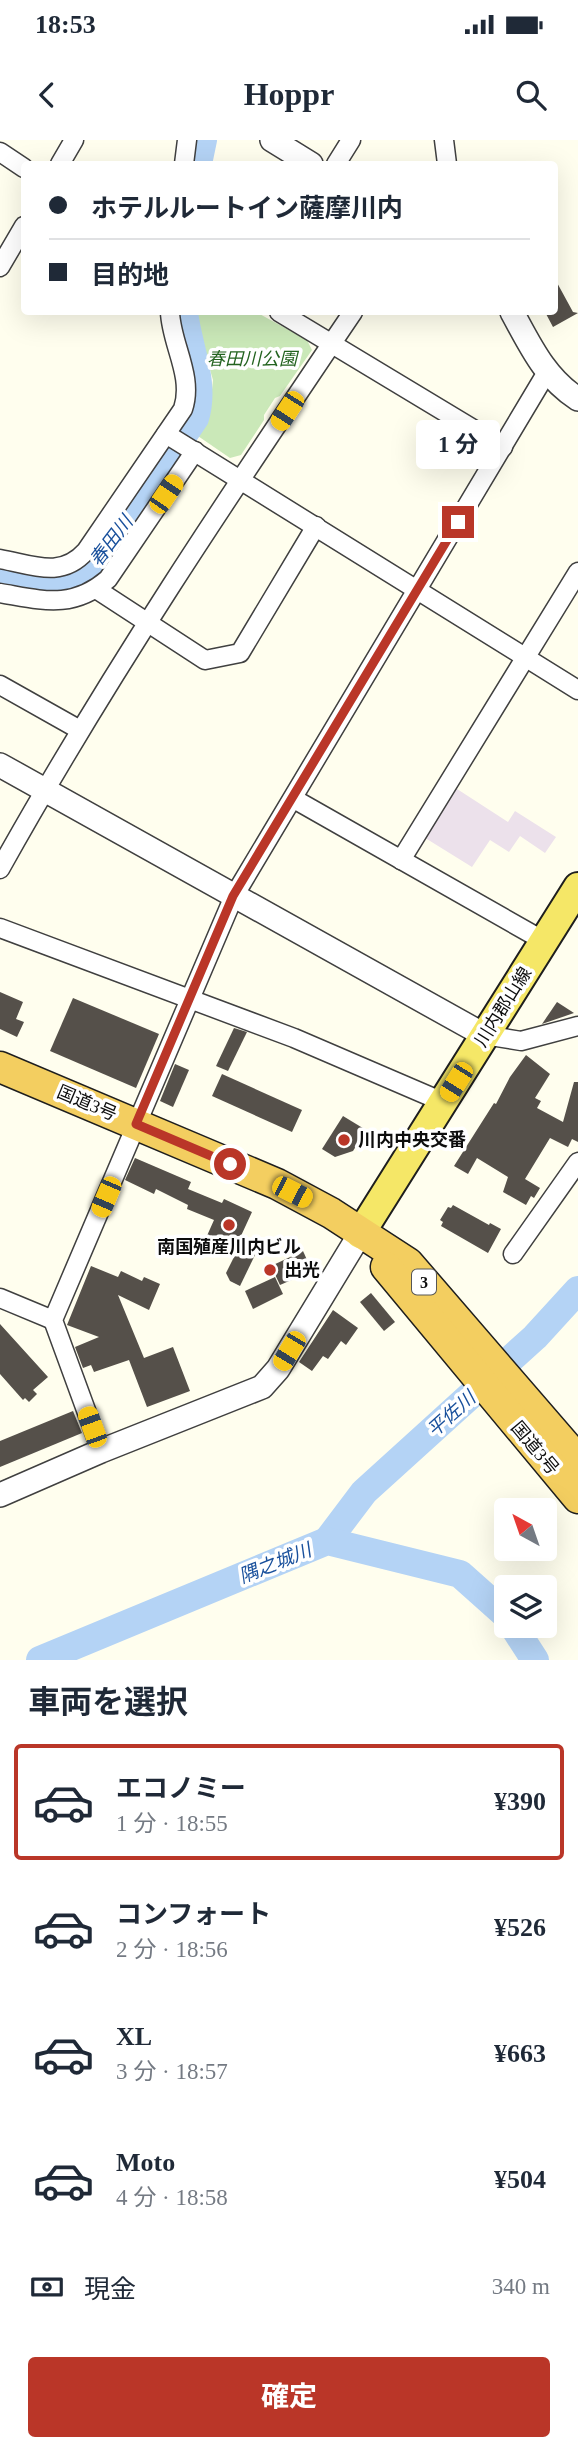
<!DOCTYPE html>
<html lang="ja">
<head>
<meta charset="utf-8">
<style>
  :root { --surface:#fff; --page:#f6f6f7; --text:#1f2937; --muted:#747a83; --line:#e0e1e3; --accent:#ba3628 }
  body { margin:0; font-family:"Times New Roman","Noto Sans JP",serif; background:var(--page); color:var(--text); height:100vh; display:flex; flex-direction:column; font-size:26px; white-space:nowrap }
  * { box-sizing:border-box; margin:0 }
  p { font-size:23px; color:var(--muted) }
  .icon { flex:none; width:38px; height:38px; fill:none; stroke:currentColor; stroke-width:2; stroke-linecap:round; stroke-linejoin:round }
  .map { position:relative; height:1520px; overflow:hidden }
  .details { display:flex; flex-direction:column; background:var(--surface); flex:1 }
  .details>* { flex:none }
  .hud { position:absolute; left:21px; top:21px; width:537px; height:154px; border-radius:7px; box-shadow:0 7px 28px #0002; display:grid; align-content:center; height:154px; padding:0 28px; background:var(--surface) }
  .needle { width:46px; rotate:320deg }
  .fabs { position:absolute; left:494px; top:1358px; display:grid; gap:14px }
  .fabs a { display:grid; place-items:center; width:63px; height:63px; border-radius:7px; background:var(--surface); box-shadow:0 7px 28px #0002; font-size:35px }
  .end { position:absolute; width:32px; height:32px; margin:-16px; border:9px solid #ba3628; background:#fff; box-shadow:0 0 0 4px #fff }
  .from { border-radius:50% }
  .bubble { position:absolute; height:49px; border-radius:7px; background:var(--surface); box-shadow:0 7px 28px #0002; font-size:23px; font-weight:700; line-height:49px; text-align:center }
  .car { position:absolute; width:21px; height:42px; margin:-21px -10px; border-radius:9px; box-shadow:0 0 5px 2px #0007; background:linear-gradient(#f5c518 24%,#345 0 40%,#f5c518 0 76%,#345 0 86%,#f5c518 0) }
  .hud b { display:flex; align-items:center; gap:24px; height:66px; font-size:26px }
  .hud b+b { border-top:2px solid var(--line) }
  .hud i { width:18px; height:18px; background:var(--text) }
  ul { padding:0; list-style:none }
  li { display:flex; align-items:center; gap:21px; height:116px; margin:0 14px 10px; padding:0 14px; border:4px solid transparent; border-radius:7px }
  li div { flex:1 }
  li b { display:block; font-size:26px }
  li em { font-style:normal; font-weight:700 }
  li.current { border-color:var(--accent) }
  li>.icon { width:63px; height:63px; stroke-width:1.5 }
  h2 { padding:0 28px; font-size:32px; line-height:84px }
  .pay { display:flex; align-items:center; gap:18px; height:77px; padding:0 28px; font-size:26px }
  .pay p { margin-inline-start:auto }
  .primary-button { display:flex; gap:14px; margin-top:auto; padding:14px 28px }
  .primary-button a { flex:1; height:80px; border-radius:7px; background:var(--accent); color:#fff; font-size:28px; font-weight:700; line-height:80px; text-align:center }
  .status { display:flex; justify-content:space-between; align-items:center; height:49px; padding:0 35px; background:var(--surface); direction:ltr }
  .status svg { height:19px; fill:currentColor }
  header { display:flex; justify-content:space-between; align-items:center; height:91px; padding:0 28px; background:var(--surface); font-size:32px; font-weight:700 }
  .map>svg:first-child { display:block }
  .industrial { fill:#ece1eb }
  .green { fill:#cae8b8 }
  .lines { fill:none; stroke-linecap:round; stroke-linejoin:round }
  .river { stroke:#b4d3f5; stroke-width:28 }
  .building { fill:#55504a }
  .minor-casing { stroke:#404040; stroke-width:21 }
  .tertiary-casing { stroke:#404040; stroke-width:26 }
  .primary-casing { stroke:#1e1e1e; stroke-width:32 }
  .trunk-casing { stroke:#1e1e1e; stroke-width:33 }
  .minor { stroke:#fff; stroke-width:18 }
  .tertiary { stroke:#fff; stroke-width:23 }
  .primary { stroke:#f5e767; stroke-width:28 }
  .trunk { stroke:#f3ce60; stroke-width:30 }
  .route { stroke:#ba3628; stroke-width:9 }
  .poi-dot { fill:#ba3628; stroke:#fff; stroke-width:2.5 }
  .labels { text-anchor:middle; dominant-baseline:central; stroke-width:7; stroke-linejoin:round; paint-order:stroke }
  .shield { fill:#fff; stroke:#565656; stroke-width:2 }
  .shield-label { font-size:16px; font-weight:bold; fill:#0d0d0d }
  .park-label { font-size:18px; font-style:italic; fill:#23631f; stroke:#fff }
  .street-label { font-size:18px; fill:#0d0d0d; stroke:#fff }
  .poi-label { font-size:18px; font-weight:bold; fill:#0d0d0d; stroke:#fff; text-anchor:start }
  .water-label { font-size:19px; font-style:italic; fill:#19509c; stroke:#fff }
</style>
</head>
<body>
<div class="status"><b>18:53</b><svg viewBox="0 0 49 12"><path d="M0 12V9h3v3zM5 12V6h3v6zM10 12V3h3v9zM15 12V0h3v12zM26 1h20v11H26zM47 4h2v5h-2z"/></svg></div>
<header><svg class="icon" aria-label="back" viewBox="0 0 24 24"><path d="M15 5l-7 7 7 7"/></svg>Hoppr<svg class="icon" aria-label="search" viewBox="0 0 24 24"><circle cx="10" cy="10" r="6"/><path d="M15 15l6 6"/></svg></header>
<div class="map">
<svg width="578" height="1520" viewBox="0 0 578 1520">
  <rect width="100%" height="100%" fill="#fffeee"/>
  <polygon class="industrial" points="454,647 508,682 515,671 556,697 545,713 520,696 509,712 490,700 472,727 422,696"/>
  <polygon class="green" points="195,172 256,172 307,200 312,210 280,256 275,258 264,275 264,280 241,315 230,318 195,294 210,269 213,240 195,178"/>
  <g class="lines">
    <g class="river">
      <polyline points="198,24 203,0"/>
      <path d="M0 433 63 445 93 429 195 278C206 243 188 207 184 172"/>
      <polyline points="327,1401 364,1352 535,1197 578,1150"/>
      <polyline points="513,1486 535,1520"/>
      <polyline points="40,1520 327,1401 460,1434 506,1475"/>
    </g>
  </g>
  <g class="building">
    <polygon points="555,139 573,172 578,173 553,187 545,172 555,172"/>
    <polygon points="0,852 23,862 16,879 24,882 17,897 0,889"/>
    <polygon points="73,858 159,894 136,948 50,911"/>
    <polygon points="557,862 574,873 542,884"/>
    <polygon points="234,888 247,892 228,931 216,926"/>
    <polygon points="526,915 550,934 535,958 541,961 537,968 563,982 574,942 578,942 578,1002 572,999 568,1007 550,998 525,1039 540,1048 534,1058 531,1056 526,1065 503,1052 508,1037 477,1018 468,1034 454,1026 494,963 496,964 510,937"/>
    <polygon points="175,924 189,930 173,967 160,961"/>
    <polygon points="222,934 302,970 292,992 212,956"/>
    <polygon points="343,976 366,990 353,1011 335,1017 322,1009"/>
    <polygon points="135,1018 191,1042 188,1049 222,1063 224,1059 252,1072 234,1111 206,1098 214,1080 187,1069 188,1065 156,1049 154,1054 125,1040"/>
    <polygon points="453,1065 489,1085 490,1083 501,1089 488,1113 441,1086 443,1082 440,1080 448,1067 451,1068"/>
    <polygon points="239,1107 255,1115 240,1146 230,1141 226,1133"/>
    <polygon points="303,1111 312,1131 280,1145 271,1126"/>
    <polygon points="91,1126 118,1137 121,1131 142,1141 144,1137 160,1144 149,1170 118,1155 144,1218 173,1207 190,1251 147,1267 129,1220 94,1232 91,1225 83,1228 75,1207 99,1197 67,1185"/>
    <polygon points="275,1137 283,1154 253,1169 245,1151"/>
    <polygon points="371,1153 395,1182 384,1191 360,1162"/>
    <polygon points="333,1170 358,1188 346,1205 341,1201 328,1219 323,1216 312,1231 299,1222"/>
    <polygon points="0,1184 48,1237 33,1250 37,1254 29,1262 25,1258 23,1260 0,1234"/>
    <polygon points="73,1271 82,1293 0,1327 0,1301"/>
  </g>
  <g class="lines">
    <defs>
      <g id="minor">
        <polyline points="444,0 447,24"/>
        <polyline points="0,12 24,28"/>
        <polyline points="60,24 74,0"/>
        <polyline points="184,24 187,0"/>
        <polyline points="336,24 351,0"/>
        <polyline points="0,127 24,86"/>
        <polyline points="279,172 503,307"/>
        <polyline points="166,294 578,550"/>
        <path d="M0 419C33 425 61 439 86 411L183 269C194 236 171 204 170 172"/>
        <polyline points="96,449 205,520 240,513 316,386"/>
        <path d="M0 453C42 460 72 470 108 439L195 311"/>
        <polyline points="0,545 80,590"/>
        <polyline points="294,659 544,801"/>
        <polyline points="401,720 578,432"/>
        <path d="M0 729C107 537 230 354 353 172"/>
        <polyline points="0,788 294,898 443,962"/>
        <polyline points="484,895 521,901 578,886"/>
        <polyline points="513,1114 578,1022"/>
        <polyline points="0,1158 53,1180"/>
        <polyline points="101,1311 53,1180 234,756 547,232"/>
      </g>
      <g id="tertiary">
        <polyline points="272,0 311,24"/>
        <path d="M512 172C530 205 545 238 578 259"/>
        <polyline points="0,625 484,895"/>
        <polyline points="0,1355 101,1311 262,1247 278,1229 360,1094"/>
      </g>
      <polyline id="primary" points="360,1094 578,747"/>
      <g id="trunk">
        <polyline points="0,927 277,1044 331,1073 408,1123 578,1320"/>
        <polyline points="386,1127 578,1358"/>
      </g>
    </defs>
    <use href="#minor" class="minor-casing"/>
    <use href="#tertiary" class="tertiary-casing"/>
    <use href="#primary" class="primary-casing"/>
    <use href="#trunk" class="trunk-casing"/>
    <use href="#minor" class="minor"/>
    <use href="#tertiary" class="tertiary"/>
    <use href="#primary" class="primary"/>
    <use href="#trunk" class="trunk"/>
  </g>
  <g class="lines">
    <polyline class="route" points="230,1024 136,984 233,756 458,382"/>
  </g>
  <g class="poi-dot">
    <circle cx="344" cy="1000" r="7"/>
    <circle cx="229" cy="1085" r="7"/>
    <circle cx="270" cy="1130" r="7"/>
  </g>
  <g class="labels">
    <rect class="shield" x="412" y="1129.5" width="24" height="25" rx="5"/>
    <g class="shield-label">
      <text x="424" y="1142">3</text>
    </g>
    <g class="park-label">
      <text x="252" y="219">春田川公園</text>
    </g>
    <g class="street-label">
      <text transform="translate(503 867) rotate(-58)">川内郡山線</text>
      <text transform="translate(87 963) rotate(23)">国道3号</text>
      <text transform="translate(535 1308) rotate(50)">国道3号</text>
    </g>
    <g class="poi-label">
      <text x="358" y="1000">川内中央交番</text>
      <text x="229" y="1107" text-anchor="middle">南国殖産川内ビル</text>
      <text x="284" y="1130">出光</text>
    </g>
    <g class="water-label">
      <text transform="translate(111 401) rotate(-53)">春田川</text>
      <text transform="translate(451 1274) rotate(-42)">平佐川</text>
      <text transform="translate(275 1423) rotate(-22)">隅之城川</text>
    </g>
  </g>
</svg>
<div class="fabs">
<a><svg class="needle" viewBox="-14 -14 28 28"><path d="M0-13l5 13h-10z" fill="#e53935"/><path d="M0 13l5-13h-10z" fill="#747a83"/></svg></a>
<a><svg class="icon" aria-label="layers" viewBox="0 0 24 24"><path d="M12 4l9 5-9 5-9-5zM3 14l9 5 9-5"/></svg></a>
</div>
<i class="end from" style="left:230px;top:1024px"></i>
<i class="end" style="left:458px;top:382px"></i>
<div class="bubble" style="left:416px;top:280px;width:84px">1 分</div>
<i class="car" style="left:287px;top:271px;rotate:213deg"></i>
<i class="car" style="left:166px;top:354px;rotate:34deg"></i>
<i class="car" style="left:456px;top:942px;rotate:212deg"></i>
<i class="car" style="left:292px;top:1052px;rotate:117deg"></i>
<i class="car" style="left:106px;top:1057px;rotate:203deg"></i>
<i class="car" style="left:289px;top:1211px;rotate:211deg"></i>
<i class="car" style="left:92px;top:1287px;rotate:340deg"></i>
<div class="hud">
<b><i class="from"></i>ホテルルートイン薩摩川内</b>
<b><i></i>目的地</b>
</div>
</div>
<section class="details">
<h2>車両を選択</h2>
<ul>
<li class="current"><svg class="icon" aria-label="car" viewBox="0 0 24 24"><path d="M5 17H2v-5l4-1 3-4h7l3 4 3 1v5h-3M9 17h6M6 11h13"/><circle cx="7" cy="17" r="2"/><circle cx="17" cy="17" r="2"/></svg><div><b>エコノミー</b><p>1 分 · 18:55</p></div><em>¥390</em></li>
<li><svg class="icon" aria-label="car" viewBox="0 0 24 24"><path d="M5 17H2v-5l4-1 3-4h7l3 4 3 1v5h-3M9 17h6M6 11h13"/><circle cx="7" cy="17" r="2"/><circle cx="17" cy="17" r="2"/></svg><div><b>コンフォート</b><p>2 分 · 18:56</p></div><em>¥526</em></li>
<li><svg class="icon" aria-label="car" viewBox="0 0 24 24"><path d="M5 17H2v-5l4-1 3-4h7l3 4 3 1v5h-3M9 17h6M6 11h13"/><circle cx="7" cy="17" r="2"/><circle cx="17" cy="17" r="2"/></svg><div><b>XL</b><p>3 分 · 18:57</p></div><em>¥663</em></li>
<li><svg class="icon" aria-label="car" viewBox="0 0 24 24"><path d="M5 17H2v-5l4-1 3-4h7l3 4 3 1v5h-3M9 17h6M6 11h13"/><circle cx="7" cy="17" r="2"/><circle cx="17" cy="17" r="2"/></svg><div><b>Moto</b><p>4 分 · 18:58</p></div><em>¥504</em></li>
</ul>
<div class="pay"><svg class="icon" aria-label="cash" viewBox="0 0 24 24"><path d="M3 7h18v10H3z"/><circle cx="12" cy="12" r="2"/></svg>現金<p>340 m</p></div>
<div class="primary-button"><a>確定</a></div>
</section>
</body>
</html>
